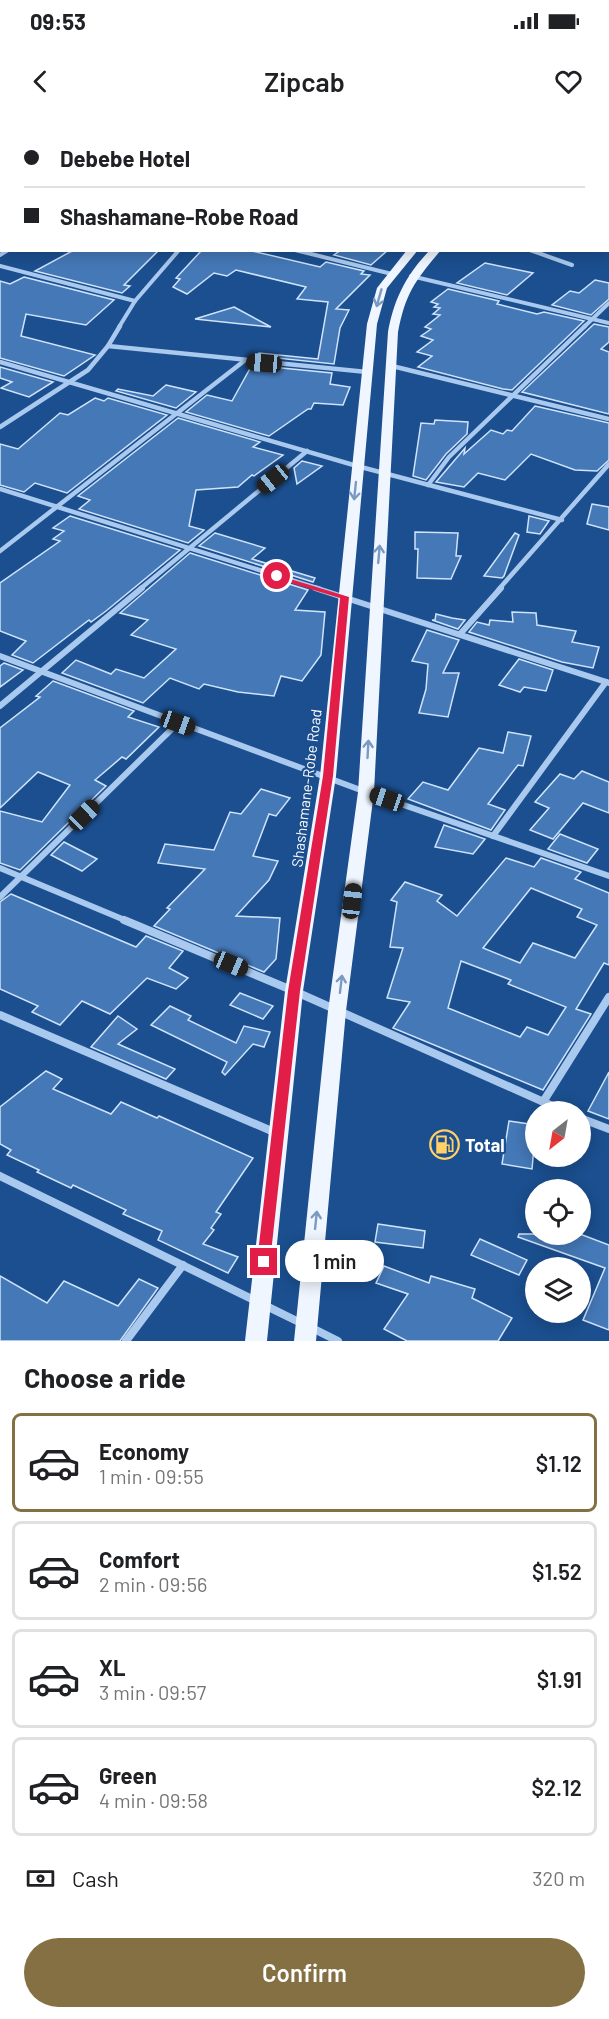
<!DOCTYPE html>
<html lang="en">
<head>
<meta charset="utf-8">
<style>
  :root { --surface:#fff; --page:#f2f2f2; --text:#202124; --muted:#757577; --line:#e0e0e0; --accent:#847042 }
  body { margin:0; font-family:Barlow,sans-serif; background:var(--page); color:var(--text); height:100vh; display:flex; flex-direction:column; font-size:22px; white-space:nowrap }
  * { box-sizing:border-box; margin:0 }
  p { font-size:20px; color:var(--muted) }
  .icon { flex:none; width:33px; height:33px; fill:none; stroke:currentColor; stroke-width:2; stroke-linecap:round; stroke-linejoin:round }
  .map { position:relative; height:1221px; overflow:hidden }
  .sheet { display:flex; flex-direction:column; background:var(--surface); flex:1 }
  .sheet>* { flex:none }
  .top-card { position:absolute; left:0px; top:0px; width:609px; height:132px; box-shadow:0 3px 15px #0003; display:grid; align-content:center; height:132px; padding:0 24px; background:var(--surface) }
  .needle { width:39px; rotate:211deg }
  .fabs { position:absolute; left:525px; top:981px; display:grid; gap:12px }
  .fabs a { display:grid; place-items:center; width:66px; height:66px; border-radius:50%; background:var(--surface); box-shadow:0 3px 15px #0003; font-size:30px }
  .end { position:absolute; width:27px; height:27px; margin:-14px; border:8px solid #e11d48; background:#fff; box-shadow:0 0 0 3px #fff }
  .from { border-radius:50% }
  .bubble { position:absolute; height:42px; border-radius:21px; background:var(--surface); box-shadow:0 3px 15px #0003; font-size:20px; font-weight:600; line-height:42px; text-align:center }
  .car { position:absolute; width:18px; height:36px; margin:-18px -9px; border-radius:8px; box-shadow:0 0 4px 2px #0007; background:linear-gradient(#222 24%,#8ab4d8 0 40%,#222 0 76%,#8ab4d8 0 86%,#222 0) }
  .top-card b { display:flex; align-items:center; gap:21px; height:57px; font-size:22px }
  .top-card b+b { border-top:2px solid var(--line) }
  .top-card i { width:15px; height:15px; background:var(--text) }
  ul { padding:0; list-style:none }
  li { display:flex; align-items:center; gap:18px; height:99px; margin:0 12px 9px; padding:0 12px; border:3px solid var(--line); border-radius:9px }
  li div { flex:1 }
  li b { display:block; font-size:22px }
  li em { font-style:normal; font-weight:600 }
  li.active { border-color:var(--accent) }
  li>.icon { width:54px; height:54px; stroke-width:1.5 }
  h2 { padding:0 24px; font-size:27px; line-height:72px }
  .pay { display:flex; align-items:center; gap:15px; height:66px; padding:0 24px; font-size:22px }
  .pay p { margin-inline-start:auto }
  .action { display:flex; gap:12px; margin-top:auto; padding:12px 24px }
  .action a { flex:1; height:69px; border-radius:36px; background:var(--accent); color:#fff; font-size:24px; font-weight:600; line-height:69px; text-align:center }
  .status { display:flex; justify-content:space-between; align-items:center; height:42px; padding:0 30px; background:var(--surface); direction:ltr }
  .status svg { height:16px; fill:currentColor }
  header { display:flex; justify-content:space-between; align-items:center; height:78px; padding:0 24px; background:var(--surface); font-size:27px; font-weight:600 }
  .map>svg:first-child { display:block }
  .building { fill:#4478b7; stroke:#cfe3fa; stroke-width:1.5; fill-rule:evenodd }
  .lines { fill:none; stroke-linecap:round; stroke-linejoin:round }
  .minor-far3 { stroke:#a9c9ee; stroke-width:4 }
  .minor-far2 { stroke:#a9c9ee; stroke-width:4.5 }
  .minor-far1 { stroke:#a9c9ee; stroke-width:6 }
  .minor { stroke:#a9c9ee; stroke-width:8 }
  .primary { fill:#f0f6ff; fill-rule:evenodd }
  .oneway { stroke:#7b9ac1 }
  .route { fill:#e11d48 }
  .labels { text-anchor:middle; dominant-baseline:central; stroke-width:4.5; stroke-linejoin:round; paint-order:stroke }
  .street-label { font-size:15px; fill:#fff; stroke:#1b4f8f }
  .near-poi-label { font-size:18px; font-weight:bold; fill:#fff; stroke:#1b4f8f; text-anchor:start }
</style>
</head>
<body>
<div class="status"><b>09:53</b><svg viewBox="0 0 49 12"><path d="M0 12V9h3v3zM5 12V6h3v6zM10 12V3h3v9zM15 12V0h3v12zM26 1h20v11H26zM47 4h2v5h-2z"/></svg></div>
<header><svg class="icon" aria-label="back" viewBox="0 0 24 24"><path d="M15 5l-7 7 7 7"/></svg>Zipcab<svg class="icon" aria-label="heart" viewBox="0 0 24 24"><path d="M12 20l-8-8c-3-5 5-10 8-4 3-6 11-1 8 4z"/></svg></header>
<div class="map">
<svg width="609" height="1221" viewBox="0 0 609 1221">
  <rect width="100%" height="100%" fill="#1b4f8f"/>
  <g class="building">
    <polygon points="74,130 159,130 124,165 130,166 122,173 35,151"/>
    <polygon points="202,130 248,130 320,147 326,142 364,151 361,154 370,155 336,189 349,190 340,208 334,244 257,236 259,233 318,239 328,182 297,179 306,167 236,150 227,156 214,153 187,174 173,167 180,159 176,158"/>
    <polygon points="341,130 388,130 371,145 334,135"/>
    <polygon points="485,143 533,153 507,175 457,163"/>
    <polygon points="24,157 114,180 86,205 26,194 21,216 95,235 64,256 0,238 0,161 10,164"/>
    <polygon points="595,160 609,163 609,179 591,195 552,185 570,171 579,173"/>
    <polygon points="448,169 499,181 497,184 537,194 544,192 584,201 512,270 503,269 418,247 432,236 417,232 433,220 421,216 431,209 425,207 440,195 433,194 440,188 434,187 438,184 431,182"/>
    <polygon points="234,187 271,207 195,199"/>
    <polygon points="594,204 609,207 609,222 601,229 609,232 609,294 522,272"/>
    <polygon points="252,245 332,253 330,264 350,267 343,285 314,283 311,289 308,289 269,316 186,292 207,275 232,281"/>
    <polygon points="0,247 53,262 29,277 1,268 12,262 0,258"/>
    <polygon points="166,265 196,272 176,288 116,271 118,269 153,276"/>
    <polygon points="95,278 104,281 108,278 167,295 67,373 35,363 24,372 0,365 0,324 18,329 60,293 68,295"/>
    <polygon points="535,286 609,303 609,340 597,351 575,350 531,334 505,360 478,353 464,367 436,362 465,328 464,334 491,310 503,314 507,310 512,311"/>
    <polygon points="178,298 260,322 253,327 283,335 254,356 252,355 238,367 196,370 189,406 204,410 188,423 79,389 90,380 78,376"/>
    <polygon points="435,300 468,302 467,314 446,334 426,360 413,356 421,303 434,304"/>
    <polygon points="302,341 322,346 297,364 294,348"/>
    <polygon points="592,384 609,387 609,410 587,404"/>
    <polygon points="70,396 180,430 106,491 91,502 89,500 33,543 12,535 26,521 0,511 0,463 60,421 53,419 64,411 53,408"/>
    <polygon points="529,396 549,401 540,414 527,412"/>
    <polygon points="415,412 458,413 456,436 461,436 451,459 417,458 418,429 415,429"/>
    <polygon points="215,413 265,428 252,439 315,458 313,462 199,426"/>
    <polygon points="515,413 519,415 504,456 502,458 484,456"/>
    <polygon points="190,433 308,470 295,490 325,492 321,535 302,561 281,556 274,576 238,572 204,564 199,569 170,558 143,583 62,553 76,540 111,554 116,549 144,558 176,529 131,515 148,500 120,493"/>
    <polygon points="512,492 536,493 537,505 576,511 572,522 599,527 593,548 562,542 469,512 477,502 489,505 490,500 513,502"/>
    <polygon points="436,494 452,498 465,500 458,509 432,500 435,500"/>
    <polygon points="427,510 459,520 443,553 459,553 448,597 419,593 426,569 428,544 412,541"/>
    <polygon points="519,539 553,550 546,571 524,567 520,572 499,565"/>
    <polygon points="4,543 23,550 0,567 0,546"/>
    <polygon points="53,561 134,591 128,597 159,607 126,639 122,637 95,660 106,666 20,750 0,743 0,691 42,702 70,665 38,652 0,688 0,608 40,577 36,576"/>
    <polygon points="508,612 531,616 523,646 518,645 488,684 505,690 491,710 408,679 423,662 448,670 479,628 503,633"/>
    <polygon points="582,651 609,662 609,693 583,683 553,719 530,710 549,688 535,682 560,654 574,659"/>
    <polygon points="261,669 290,678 276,696 269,694 253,736 278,741 269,760 236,796 280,798 276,839 264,852 154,806 170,789 167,788 205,749 158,743 165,724 214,730 230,692 241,694"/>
    <polygon points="444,705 485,719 473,734 435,727"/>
    <polygon points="560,714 598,729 587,743 548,729"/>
    <polygon points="64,722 97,739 82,751 51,735"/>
    <path d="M506 738 534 747 541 738 581 752 575 759 609 773V845L604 843 576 889 591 894 543 970 393 908 410 882 387 878 403 828 390 827 397 782 391 780 405 762 442 775 437 781 457 796ZM531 768 582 789 577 797 597 805 575 838 533 823 520 843 483 828ZM461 841 511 860 508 864 566 887 548 915 527 907 520 917 448 888Z"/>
    <polygon points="11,774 136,827 146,816 183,831 169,848 188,858 176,869 147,858 110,894 82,881 60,905 32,892 38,886 0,869 0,782"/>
    <polygon points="240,873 273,886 263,899 230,885"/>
    <polygon points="170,886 191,896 188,900 236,923 244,906 270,912 264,927 253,924 225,955 222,952 227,942 151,905"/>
    <polygon points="118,896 137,909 118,924 175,949 166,959 91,927"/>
    <polygon points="46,951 62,959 53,969 111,994 121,982 157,998 159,996 253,1038 216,1092 221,1094 211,1108 214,1110 203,1124 238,1137 228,1153 158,1120 162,1111 123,1094 126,1090 73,1065 71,1068 37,1052 39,1050 7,1035 11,1030 0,1024 0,987"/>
    <polygon points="609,952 609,999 588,991"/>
    <polygon points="509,1001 536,1005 532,1049 502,1044"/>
    <polygon points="378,1104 425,1111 423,1128 375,1122"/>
    <polygon points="519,1114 580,1114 609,1125 609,1210 583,1200 605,1148 518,1117"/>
    <polygon points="480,1119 527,1140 519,1155 471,1135"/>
    <polygon points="384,1146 429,1163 431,1156 475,1169 472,1178 512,1198 498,1221 407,1221 384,1209 408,1174 376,1163"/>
    <polygon points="0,1156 47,1183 64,1161 118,1186 139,1159 158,1168 120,1221 0,1221"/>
  </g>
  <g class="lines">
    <g class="minor-far3">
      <polyline points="42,0 49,2"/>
      <polyline points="0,2 4,0"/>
      <polyline points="125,2 128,0"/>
      <polyline points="243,2 246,0"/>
      <polyline points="358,2 361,0"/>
      <polyline points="481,2 484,0"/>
      <polyline points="295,130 392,154"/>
      <polyline points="530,130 572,145"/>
      <polyline points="0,135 8,130"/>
      <polyline points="0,146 135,181"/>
      <polyline points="411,156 609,203"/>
      <polyline points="119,207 135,181 179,130"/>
      <polyline points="584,207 609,183"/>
    </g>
    <g class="minor-far2">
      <polyline points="108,226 367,252"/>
      <polyline points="0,242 357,346 562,400"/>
      <polyline points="392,246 609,299"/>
      <polyline points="0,307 88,250 108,226 120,206"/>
      <polyline points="428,365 449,337 585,206"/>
      <polyline points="0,369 320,469"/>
      <polyline points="0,431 244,241"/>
      <polyline points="140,469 307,331"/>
      <polyline points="499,469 609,344"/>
    </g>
    <g class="minor-far1">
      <polyline points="315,468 609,563"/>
      <polyline points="461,513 501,468"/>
      <polyline points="0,536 366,672 609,756"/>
      <polyline points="0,586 142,468"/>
      <polyline points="493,716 606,562"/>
      <polyline points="0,748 127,801"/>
      <polyline points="0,777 178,603"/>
    </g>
    <g class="minor">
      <polyline points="124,800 294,871 566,992"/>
      <polyline points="0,895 274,1012"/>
      <polyline points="543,982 609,877"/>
      <polyline points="580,998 609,1009"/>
      <polyline points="0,1056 303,1204"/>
      <polyline points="312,1208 338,1221"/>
      <polyline points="126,1221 183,1145"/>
    </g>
    <g class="primary">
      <polygon points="609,0 609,6 608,7 606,2"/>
      <polygon points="609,13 609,19 608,20 608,14"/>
      <polygon points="407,130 418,130 387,168 377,204 336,656 303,871 267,1221 245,1221 285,871 320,656 367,204 377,168"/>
      <path d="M430 130H441C415 161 406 172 398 212L374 672 346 891 316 1221H294L328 891 358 672 388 212C394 179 406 155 430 130Z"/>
    </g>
  </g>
  <defs><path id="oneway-shaft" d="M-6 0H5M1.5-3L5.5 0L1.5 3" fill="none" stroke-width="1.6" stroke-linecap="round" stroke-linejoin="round" transform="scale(1.5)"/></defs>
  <g class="oneway">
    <use href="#oneway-shaft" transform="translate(379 178) rotate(106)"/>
    <use href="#oneway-shaft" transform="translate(355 371) rotate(96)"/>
    <use href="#oneway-shaft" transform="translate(379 434) rotate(-85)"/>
    <use href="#oneway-shaft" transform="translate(368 629) rotate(-87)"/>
    <use href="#oneway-shaft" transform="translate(341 864) rotate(-83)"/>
    <use href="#oneway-shaft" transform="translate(316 1100) rotate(-84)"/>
  </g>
  <polygon class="route" points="274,454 349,477 333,656 300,871 270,1142 264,1147 257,1142 288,871 323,656 340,478 274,458"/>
  <defs>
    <symbol id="fuel-ring" viewBox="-11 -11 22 22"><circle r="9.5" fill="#1b4f8f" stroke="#ffd166" stroke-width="1.5"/><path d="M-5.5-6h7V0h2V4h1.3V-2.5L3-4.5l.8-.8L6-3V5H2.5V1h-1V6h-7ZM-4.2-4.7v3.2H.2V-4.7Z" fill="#ffd166"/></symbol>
  </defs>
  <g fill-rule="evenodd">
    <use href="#fuel-ring" x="428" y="1008" width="33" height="33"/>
  </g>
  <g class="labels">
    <g class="street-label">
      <text transform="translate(306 668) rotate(-83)">Shashamane-Robe Road</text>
    </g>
    <g class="near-poi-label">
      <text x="465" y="1025">Total</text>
    </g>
  </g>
</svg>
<div class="fabs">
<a><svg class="needle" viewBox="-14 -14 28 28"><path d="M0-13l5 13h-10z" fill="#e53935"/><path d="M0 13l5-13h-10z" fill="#757577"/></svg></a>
<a><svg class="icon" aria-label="locate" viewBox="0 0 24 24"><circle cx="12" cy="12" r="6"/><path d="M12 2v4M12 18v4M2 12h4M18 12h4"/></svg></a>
<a><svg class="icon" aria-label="layers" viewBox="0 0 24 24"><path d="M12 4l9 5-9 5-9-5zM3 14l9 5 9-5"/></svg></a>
</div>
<i class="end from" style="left:277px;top:456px"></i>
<i class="end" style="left:264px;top:1142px"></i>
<div class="bubble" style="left:285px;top:1120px;width:99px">1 min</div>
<i class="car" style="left:264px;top:243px;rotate:275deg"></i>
<i class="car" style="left:273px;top:359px;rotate:231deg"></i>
<i class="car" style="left:178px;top:603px;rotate:110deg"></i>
<i class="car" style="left:387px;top:679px;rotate:289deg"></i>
<i class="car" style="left:84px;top:695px;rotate:46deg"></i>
<i class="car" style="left:352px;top:781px;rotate:7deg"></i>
<i class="car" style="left:231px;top:844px;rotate:113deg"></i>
<div class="top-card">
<b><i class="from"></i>Debebe Hotel</b>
<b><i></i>Shashamane-Robe Road</b>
</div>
</div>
<section class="sheet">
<h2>Choose a ride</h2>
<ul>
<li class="active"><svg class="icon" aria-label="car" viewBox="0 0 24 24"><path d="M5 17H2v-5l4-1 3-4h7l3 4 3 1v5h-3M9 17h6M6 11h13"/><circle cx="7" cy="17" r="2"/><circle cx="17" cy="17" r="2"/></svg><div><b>Economy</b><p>1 min · 09:55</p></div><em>$1.12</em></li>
<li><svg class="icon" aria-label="car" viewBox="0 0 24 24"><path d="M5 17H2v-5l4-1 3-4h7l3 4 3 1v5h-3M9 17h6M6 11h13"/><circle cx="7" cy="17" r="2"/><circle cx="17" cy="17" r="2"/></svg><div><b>Comfort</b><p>2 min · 09:56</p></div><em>$1.52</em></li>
<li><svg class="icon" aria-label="car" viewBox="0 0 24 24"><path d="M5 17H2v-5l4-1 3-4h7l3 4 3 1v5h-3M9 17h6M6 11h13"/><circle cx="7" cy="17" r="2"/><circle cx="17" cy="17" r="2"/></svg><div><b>XL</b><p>3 min · 09:57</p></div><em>$1.91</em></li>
<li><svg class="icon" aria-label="car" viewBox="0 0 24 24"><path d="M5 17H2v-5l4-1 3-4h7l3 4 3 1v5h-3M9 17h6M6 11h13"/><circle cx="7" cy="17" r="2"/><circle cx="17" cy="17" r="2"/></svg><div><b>Green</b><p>4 min · 09:58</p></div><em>$2.12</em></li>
</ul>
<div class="pay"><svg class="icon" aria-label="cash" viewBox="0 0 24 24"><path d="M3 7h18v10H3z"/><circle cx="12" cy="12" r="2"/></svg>Cash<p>320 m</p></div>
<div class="action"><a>Confirm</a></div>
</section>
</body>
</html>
